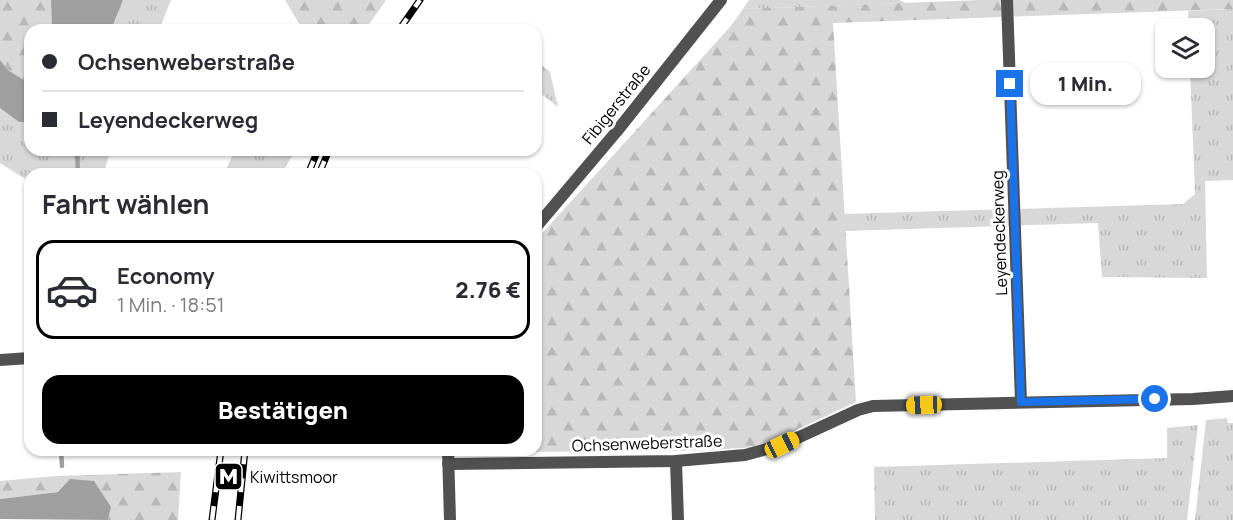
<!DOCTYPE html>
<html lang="de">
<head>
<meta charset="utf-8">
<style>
  :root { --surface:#fff; --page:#f7f7f7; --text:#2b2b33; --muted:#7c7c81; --line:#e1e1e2; --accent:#000 }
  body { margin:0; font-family:Manrope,sans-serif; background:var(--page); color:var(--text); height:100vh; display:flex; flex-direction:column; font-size:22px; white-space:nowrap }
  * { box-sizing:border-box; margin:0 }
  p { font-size:20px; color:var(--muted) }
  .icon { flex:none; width:33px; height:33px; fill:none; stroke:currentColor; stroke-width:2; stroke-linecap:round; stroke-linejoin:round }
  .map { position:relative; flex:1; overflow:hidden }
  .side { position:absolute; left:24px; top:168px; width:518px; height:288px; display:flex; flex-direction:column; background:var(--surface); border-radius:18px; box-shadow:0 2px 4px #0004 }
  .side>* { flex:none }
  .banner { position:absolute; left:24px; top:24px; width:518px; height:132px; border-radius:18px; box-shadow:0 2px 4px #0004; display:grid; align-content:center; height:132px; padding:0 18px; background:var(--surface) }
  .tools { position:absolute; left:1155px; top:18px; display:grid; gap:12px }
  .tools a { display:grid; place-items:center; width:60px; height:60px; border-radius:12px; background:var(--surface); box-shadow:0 2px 4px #0004; font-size:30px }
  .end { position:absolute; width:27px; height:27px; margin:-14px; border:8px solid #1a73e8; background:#fff; box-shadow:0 0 0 3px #fff }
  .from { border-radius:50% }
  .bubble { position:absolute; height:42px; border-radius:18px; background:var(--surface); box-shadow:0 2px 4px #0004; font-size:20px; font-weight:800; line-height:42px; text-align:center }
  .car { position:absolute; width:18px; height:36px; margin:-18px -9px; border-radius:8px; box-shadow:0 0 4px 2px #0007; background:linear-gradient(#f5c518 24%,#345 0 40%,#f5c518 0 76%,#345 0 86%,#f5c518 0) }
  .banner b { display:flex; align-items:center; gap:21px; height:57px; font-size:22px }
  .banner b+b { border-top:2px solid var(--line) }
  .banner i { width:15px; height:15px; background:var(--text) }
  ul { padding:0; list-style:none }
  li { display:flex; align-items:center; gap:18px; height:99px; margin:0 12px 9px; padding:0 6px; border:3px solid transparent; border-radius:18px }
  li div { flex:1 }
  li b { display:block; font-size:22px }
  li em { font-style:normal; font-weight:800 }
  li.on { border-color:var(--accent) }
  li>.icon { width:54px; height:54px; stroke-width:1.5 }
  h2 { padding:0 18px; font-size:27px; line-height:72px }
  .action { display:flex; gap:12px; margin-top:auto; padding:12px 18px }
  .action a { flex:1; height:69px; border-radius:18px; background:var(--accent); color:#fff; font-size:24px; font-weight:800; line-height:69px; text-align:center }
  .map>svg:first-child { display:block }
  .grass { fill:url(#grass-tufts) }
  .forest { fill:url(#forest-firs) }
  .water { fill:#9f9f9f }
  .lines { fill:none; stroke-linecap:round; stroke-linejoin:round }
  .stream { stroke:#9f9f9f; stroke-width:4.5 }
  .street { stroke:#515151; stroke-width:12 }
  .rail-casing { stroke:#000; stroke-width:7 }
  .rail { stroke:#fff; stroke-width:4.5; stroke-dasharray:14; stroke-linecap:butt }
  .route { stroke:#1a73e8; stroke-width:8 }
  .labels { text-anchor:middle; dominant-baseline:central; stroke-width:6; stroke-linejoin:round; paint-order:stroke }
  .street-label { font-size:16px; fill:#000; stroke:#fff }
  .poi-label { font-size:16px; fill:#000; stroke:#fff; text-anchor:start }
</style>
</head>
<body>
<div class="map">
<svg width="1233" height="520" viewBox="0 0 1233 520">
  <defs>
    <pattern id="grass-tufts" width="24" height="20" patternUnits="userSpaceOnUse" patternTransform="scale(1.5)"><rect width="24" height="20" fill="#d8d8d8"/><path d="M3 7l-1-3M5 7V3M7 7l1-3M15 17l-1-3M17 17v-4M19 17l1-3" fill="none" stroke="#b8b8b8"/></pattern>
    <pattern id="forest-firs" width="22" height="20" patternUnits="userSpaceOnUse" patternTransform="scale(1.5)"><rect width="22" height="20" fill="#d8d8d8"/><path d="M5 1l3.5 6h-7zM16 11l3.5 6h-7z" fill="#b8b8b8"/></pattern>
  </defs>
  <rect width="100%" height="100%" fill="#fff"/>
  <g class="grass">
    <polygon points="123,0 171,0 159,30 111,30"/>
    <polygon points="749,0 900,0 905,3 743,9"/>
    <polygon points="1233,9 1233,180 1205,181 1207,278 1102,277 1098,223 845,231 844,214 1183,204 1195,194 1190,68 1204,68 1204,28 1189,28 1188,11"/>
    <polygon points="536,61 550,72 558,107 536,90"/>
    <polygon points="0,108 19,122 30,122 30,150 111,150 103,174 30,174 30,182 0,163"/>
    <polygon points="235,150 295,150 282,174 224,174"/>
    <polygon points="1227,418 1228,423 1233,423 1233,520 1195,520 1206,420"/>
    <polygon points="1198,425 1187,520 875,520 874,467 1167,458 1167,428"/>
  </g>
  <g class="forest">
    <polygon points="0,0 51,0 52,30 30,30 30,84 8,70 0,60"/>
    <polygon points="285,0 386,0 365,30 303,30"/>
    <polygon points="979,0 1233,0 1233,9 833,23 856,402 760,447 688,451 491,452 491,450 536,450 536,240 730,27 743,9"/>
    <polygon points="181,472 178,520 108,520 111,507 58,492 0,499 0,481 56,476"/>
  </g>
  <g class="water">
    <polygon points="51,0 123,0 111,30 52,30"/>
    <polygon points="0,60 8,70 30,84 30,122 19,122 0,108"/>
    <polygon points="70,479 94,481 111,507 108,520 0,519 0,499 58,492"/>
  </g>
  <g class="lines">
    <g class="stream">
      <polyline points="77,150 78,174"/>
      <polyline points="61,450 62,466"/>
    </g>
    <g class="street">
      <polyline points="1007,0 1021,402"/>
      <polyline points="536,227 617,131 721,0"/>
      <polyline points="0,360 30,358"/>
      <polyline points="448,450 450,520"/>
      <polyline points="676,461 678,520"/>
      <polyline points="448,464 676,461 745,455 782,445 858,410 873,406 1193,399 1233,396"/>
    </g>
    <defs>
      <g id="rail">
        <polyline points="399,30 420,0"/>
        <polyline points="308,174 318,150"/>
        <polyline points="319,174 329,150"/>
        <polyline points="212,520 221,450"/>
        <polyline points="238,520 245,450"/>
      </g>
    </defs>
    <use href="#rail" class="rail-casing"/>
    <use href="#rail" class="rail"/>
  </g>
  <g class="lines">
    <polyline class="route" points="1010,84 1021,402 1155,399"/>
  </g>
  <defs>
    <symbol id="metro-square" viewBox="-11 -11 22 22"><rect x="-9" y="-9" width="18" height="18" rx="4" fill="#000" stroke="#fff"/><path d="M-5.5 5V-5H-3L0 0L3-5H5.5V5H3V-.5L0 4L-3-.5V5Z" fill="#fff"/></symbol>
  </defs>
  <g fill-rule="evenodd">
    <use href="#metro-square" x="212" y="460" width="33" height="33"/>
  </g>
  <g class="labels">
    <g class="street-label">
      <text transform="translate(616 104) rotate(-51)">Fibigerstraße</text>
      <text transform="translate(999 233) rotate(-92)">Leyendeckerweg</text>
      <text transform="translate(647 443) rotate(-2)">Ochsenweberstraße</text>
    </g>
    <g class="poi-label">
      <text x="250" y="477">Kiwittsmoor</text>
    </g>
  </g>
</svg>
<div class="tools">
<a><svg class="icon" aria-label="layers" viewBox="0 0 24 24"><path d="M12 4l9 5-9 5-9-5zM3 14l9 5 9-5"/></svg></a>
</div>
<i class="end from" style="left:1155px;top:399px"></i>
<i class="end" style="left:1010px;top:84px"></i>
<div class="bubble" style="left:1030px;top:63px;width:111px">1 Min.</div>
<i class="car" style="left:924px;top:405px;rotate:268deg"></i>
<i class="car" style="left:782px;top:445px;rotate:65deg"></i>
<div class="banner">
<b><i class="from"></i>Ochsenweberstraße</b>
<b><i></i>Leyendeckerweg</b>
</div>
<section class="side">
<h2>Fahrt wählen</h2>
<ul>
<li class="on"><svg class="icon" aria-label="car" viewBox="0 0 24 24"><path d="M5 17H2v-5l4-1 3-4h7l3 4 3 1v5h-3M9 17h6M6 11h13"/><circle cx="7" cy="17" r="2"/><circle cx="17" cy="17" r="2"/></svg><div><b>Economy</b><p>1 Min. · 18:51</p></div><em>2.76 €</em></li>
</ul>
<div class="action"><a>Bestätigen</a></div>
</section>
</div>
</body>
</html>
